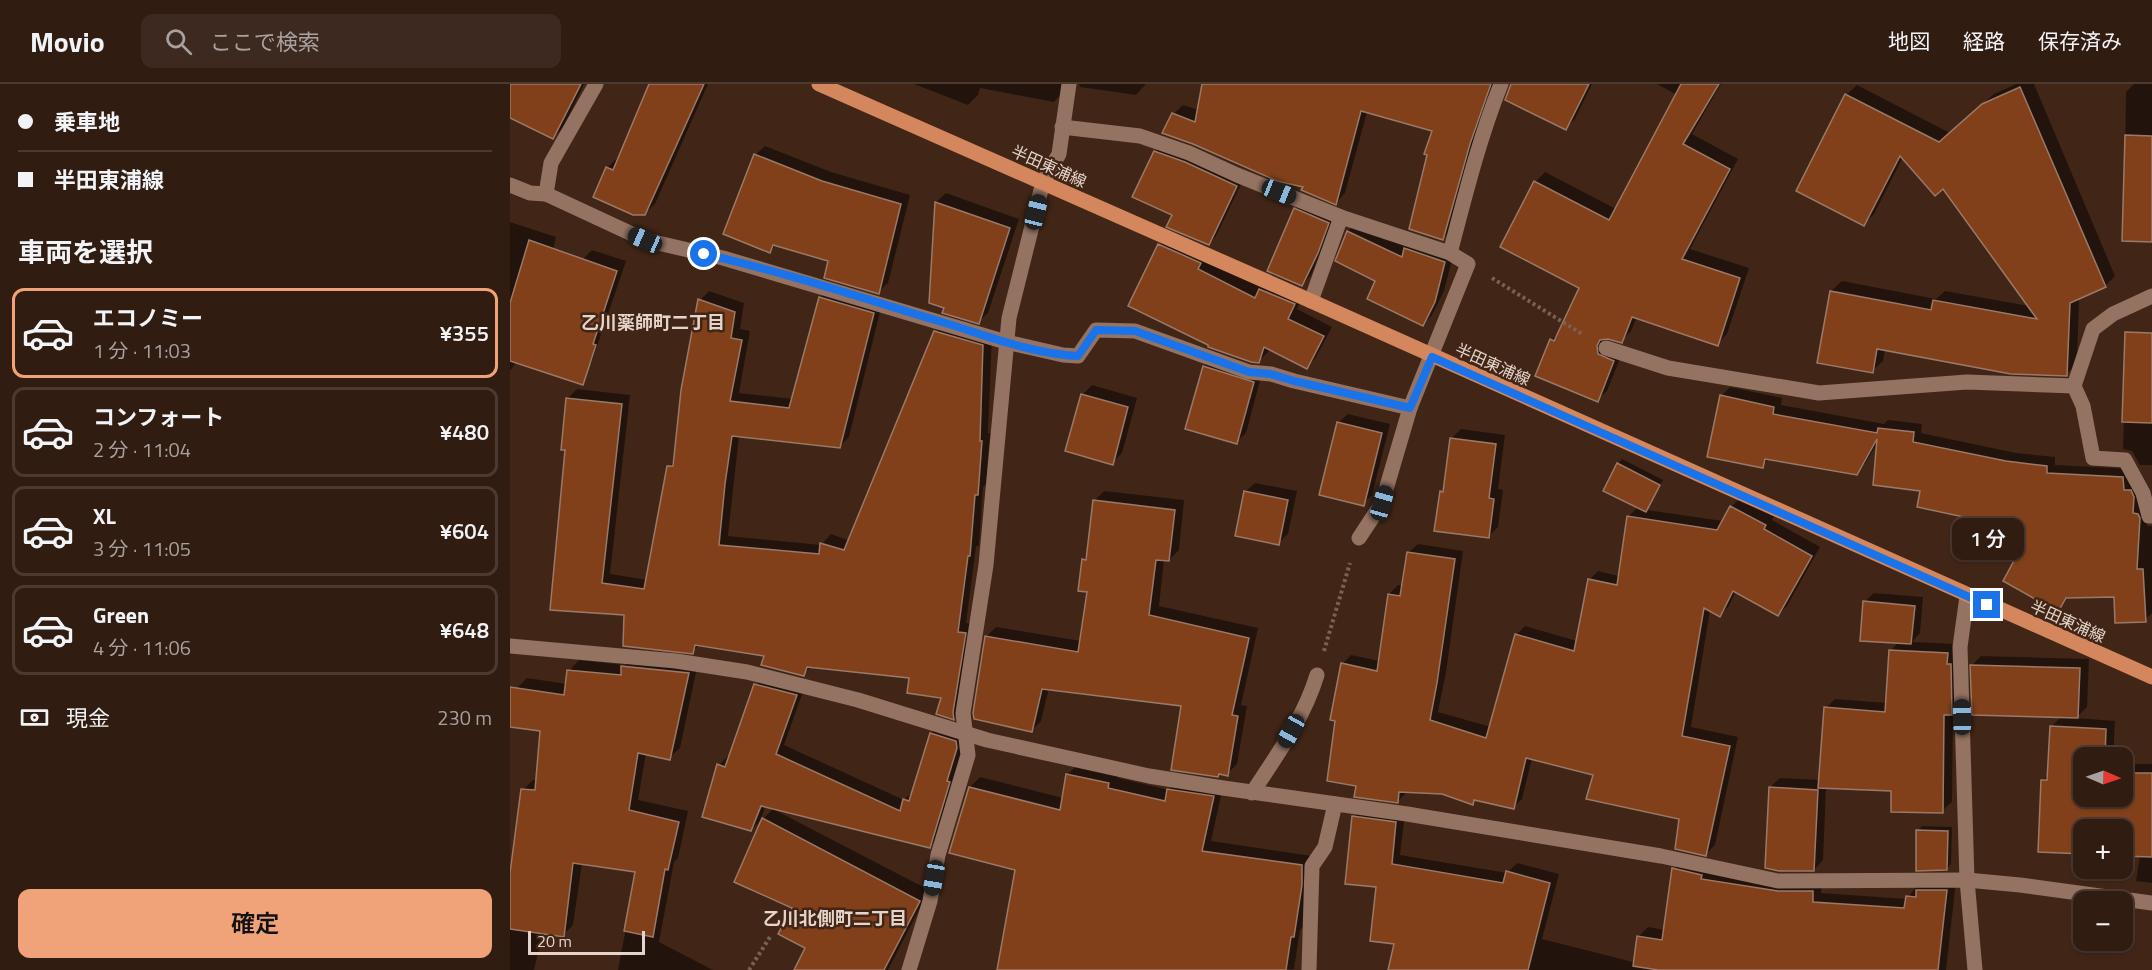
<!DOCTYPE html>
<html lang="ja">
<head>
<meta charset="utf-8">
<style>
  :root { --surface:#311c11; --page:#3d291f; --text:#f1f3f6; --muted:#a8a19f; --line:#4c3a31; --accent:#f0a279 }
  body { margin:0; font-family:"Titillium Web","Noto Sans JP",sans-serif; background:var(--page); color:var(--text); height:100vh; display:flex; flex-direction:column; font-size:22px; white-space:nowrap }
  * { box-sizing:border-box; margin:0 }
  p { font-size:20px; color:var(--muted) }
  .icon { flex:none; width:33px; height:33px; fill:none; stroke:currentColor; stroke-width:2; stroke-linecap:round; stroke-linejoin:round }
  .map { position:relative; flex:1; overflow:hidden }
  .side { display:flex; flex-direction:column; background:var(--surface); width:510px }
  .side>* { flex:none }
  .top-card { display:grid; align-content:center; height:132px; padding:0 18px; background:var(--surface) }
  .needle { width:39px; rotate:92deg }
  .controls { position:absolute; left:1563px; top:663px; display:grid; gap:12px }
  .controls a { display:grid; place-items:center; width:60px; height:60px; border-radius:12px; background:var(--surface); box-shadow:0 2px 4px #0004,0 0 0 2px var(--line); font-size:30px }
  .scale { position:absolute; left:18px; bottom:15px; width:117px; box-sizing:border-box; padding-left:6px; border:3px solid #e6d4ca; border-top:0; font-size:16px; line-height:21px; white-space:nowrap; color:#e6d4ca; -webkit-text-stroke:4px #412617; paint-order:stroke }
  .end { position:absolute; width:27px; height:27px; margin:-14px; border:8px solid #1a73e8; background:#fff; box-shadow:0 0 0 3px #fff }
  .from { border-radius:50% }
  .bubble { position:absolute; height:42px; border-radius:12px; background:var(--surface); box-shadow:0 2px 4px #0004,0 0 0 2px var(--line); font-size:20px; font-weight:600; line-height:42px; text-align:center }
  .car { position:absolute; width:18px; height:36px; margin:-18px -9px; border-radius:8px; box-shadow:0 0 4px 2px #0007; background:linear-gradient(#222 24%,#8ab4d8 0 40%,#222 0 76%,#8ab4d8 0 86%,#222 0) }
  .top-card b { display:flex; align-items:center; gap:21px; height:57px; font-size:22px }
  .top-card b+b { border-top:2px solid var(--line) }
  .top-card i { width:15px; height:15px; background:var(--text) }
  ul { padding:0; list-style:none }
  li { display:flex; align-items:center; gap:18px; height:90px; margin:0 12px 9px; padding:0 6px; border:3px solid var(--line); border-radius:12px }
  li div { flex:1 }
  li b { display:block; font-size:22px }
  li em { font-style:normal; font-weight:600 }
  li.on { border-color:var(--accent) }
  li>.icon { width:54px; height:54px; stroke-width:1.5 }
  h2 { padding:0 18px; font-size:27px; line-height:72px }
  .pay { display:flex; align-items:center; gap:15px; height:66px; padding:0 18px; font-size:22px }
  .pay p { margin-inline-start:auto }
  .primary-button { display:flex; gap:12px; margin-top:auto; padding:12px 18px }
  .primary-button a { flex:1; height:69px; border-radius:12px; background:var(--accent); color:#111; font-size:24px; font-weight:600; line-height:69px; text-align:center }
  header { display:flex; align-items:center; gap:36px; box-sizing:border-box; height:84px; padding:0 30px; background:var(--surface); border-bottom:2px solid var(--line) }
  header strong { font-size:28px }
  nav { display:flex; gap:33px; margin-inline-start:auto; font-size:21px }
  .search { width:420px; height:54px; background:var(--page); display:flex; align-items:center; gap:15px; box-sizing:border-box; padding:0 21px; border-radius:12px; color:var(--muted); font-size:22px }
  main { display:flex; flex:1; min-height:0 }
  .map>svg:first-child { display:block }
  .shadow { fill:#0007 }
  .building { fill:#814019; stroke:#9a7968; stroke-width:1.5 }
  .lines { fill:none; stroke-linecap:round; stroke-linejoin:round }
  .path { stroke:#796154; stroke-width:4; stroke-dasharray:3 3; stroke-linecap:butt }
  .minor { stroke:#947362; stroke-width:15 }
  .major { stroke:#d4875d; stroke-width:15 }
  .route { stroke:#1a73e8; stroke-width:8 }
  .labels { text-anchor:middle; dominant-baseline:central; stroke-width:5; stroke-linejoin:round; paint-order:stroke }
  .street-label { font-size:16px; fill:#e6d4ca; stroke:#412617 }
  .neighbourhood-label { font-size:18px; font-weight:bold; fill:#e6d4ca; stroke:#412617 }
</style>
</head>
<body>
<header>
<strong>Movio</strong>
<div class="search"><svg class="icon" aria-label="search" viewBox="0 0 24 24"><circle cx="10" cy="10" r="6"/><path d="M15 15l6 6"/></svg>ここで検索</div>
<nav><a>地図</a><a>経路</a><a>保存済み</a></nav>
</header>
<main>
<section class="side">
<div class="top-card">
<b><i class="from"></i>乗車地</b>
<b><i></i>半田東浦線</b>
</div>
<h2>車両を選択</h2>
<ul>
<li class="on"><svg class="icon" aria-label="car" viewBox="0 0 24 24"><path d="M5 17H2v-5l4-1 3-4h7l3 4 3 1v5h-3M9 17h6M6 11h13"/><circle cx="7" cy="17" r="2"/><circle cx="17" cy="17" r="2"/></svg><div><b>エコノミー</b><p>1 分 · 11:03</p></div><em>¥355</em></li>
<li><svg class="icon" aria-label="car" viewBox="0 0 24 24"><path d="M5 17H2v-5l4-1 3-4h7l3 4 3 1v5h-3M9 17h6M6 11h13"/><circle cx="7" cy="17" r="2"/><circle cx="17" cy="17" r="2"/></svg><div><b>コンフォート</b><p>2 分 · 11:04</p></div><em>¥480</em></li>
<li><svg class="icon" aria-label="car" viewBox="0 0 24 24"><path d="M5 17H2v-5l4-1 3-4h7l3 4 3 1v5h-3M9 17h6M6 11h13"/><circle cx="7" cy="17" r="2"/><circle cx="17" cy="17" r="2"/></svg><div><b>XL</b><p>3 分 · 11:05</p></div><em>¥604</em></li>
<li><svg class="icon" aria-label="car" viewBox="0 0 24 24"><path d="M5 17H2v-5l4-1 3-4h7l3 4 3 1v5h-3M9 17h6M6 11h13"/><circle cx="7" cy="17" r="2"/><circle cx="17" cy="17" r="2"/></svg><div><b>Green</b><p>4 分 · 11:06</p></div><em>¥648</em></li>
</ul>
<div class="pay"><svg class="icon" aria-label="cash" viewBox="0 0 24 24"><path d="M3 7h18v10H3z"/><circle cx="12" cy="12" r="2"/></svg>現金<p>230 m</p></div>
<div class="primary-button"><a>確定</a></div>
</section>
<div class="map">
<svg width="1642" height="886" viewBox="0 0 1642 886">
  <rect width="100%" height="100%" fill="#412617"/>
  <g class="shadow">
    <polygon points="3,0 74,0 53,44 43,53 0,32 0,5"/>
    <polygon points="144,0 198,0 145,120 135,129 97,84 107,74 109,75"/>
    <polygon points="404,0 556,0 553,8 544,18 470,4 468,11 458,21"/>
    <polygon points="569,0 636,0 626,11 570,3"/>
    <polygon points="694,0 987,0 942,145 933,155 924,46 857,28 835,109 826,119 663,30 673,21 689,26"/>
    <polygon points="1001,0 1082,0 1065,35 1055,45"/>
    <polygon points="1147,0 1211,0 1182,50 1228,75 1180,165 1239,184 1217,250 1207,260 1127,233 1121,247 1111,257 1096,253 1099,262 1113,267 1097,307 1087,316 1041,256 1051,247 1071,203 1025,98 1035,88 1106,125 1167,11"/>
    <polygon points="1506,0 1524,0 1605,192 1595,202 1569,213 1567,280 1556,290 1375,265 1373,277 1362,287 1321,207 1332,197 1426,215 1435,207 1519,222 1434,103 1393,73 1364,130 1354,140 1336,11 1347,1 1440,49 1484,10"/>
    <polygon points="1624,0 1642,0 1642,157 1614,156 1616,8"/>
    <polygon points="653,60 734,94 706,152 699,160 664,131 645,68"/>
    <polygon points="255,62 321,88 400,111 378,199 368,208 320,176 267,160 260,167 245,71"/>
    <polygon points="436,109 509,135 478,229 468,238 421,218 426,118"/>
    <polygon points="794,116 827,129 801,191 792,201 785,125"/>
    <polygon points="0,138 46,153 19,269 7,277 0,287"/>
    <polygon points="847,138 944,168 934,207 922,231 913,241 867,196 827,177 838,147"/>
    <polygon points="659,152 697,175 752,204 760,196 793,211 787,225 822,243 806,273 797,283 759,264 758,268 748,278 649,161"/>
    <polygon points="82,166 116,177 81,280 72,290 61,287 73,175"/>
    <polygon points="319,204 372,220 339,353 330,362 229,352 218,452 311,461 321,450 340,457 426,248 435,239 482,252 478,349 480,349 476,400 473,403 469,461 466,463 456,539 464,540 452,625 444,634 433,612 401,593 302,582 293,591 256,571 190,560 182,568 116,529 42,525 56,365 58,314 67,305 120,311 100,490 138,496 159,382 166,376 190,216 199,207 234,219 230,245 240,247 229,309 283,315 310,213"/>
    <polygon points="1642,264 1642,381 1630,381 1622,367 1613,365 1616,272"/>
    <polygon points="703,273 752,289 736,349 726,358 694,282"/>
    <polygon points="582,301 627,314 612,369 602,379 572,311"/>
    <polygon points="1220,303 1272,314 1271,321 1374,340 1378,336 1412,340 1411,349 1506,369 1545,373 1545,381 1622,385 1638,425 1637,442 1642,442 1642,529 1635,536 1605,511 1559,512 1548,526 1514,461 1469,434 1412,406 1368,358 1355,380 1346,389 1260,374 1252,382 1211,312"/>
    <polygon points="838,330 880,340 862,411 853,420 828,339"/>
    <polygon points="951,345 995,351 988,405 993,406 988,443 978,453 931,408 935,404 941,355"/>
    <polygon points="1112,375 1153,396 1137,426 1213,437 1221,423 1230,414 1264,432 1262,436 1310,463 1277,522 1268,531 1226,507 1219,522 1210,531 1200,526 1181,643 1228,653 1205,761 1196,770 1171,734 1085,690 1022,674 1012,715 1003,724 966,715 962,719 932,709 897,708 888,717 847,701 832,580 841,571 870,577 879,510 888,501 893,502 898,469 908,460 953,467 936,588 928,628 981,643 1006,551 1015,542 1067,557 1079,496 1088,487 1109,492 1118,433 1128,423 1108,380"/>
    <polygon points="745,399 787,407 778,450 768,459 735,408"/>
    <polygon points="594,407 674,416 669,466 659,476 654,475 649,522 748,544 731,621 737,622 727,680 717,690 711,689 708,692 673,621 539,604 531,637 521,647 476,553 486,543 571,557 578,507 573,476 578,471 584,417"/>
    <polygon points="1364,509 1413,513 1410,549 1402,558 1446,560 1451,620 1443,628 1442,718 1432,727 1382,706 1316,703 1313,776 1304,786 1260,703 1270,694 1310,696 1316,624 1325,615 1377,619 1381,566 1389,558 1354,518"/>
    <polygon points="123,572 188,579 170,664 159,674 136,669 128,716 178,727 168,774 164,778 149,858 203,886 108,886 127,787 72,779 63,841 53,851 33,848 24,886 0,886 0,800 13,706 23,696 27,696 31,646 7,604 17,594 57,600 59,587 69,576 115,581"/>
    <polygon points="1471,572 1579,575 1577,623 1566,634 1605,637 1603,674 1574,674 1574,712 1612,712 1612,680 1642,680 1642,799 1626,797 1630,771 1612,746 1533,696 1539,690 1541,643 1552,632 1462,581"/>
    <polygon points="255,592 295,602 274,661 394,716 404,707 421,649 430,640 456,655 428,754 419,763 256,721 250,737 241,746 209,681 218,672 220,673 246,601"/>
    <polygon points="567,681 608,689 608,694 659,706 669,696 713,703 701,757 802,772 794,842 790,846 784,885 488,886 507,785 460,703 470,693 553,714 557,691"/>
    <polygon points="853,724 895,729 890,771 997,789 1007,779 1049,790 1032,855 1123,878 1128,853 1138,843 1155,846 1164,785 1173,776 1312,798 1311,809 1397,815 1406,803 1446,797 1436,886 880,886 886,859 844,733"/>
    <polygon points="263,725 419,806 378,886 286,886 297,864 253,735"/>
    <polygon points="1412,742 1442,743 1441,780 1437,785 1408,747"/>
  </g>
  <g class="building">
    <polygon points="0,0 71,0 43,55 0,34"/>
    <polygon points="139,0 194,0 135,131 123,131 83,113 96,83 103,86"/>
    <polygon points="692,0 981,0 960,60 933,156 899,145 917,71 914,70 922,47 851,27 826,121 791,106 793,103 767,97 683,60 652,49 662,29 685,38"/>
    <polygon points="1001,0 1079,0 1056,46 995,16"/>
    <polygon points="1171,0 1209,0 1173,60 1220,85 1172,175 1230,194 1208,262 1122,233 1112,259 1098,255 1090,256 1087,262 1088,270 1104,277 1088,318 1025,292 1040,255 1044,257 1069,204 990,163 1024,97 1099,136"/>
    <polygon points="1510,3 1596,203 1560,219 1557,292 1501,290 1367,265 1363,289 1307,279 1320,207 1421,226 1423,216 1527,235 1433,105 1425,112 1390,72 1354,142 1286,107 1335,10 1429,58 1472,20"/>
    <polygon points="1615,51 1642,52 1642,158 1612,157"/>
    <polygon points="644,67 675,78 727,102 699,161 656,143 662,131 622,113"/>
    <polygon points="244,70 312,97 391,120 369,210 314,194 318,177 263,161 260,169 213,150"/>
    <polygon points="425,118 500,144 469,240 432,229 434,224 419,219"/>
    <polygon points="784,124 819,139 808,169 792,202 757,187"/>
    <polygon points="837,147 892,173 894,164 935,178 925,218 913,242 857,215 865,197 825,177"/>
    <polygon points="19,156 107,187 83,260 86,261 73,301 0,277 0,219"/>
    <polygon points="648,160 691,179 688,185 745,214 749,205 785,220 778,235 814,252 797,285 754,263 749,279 741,278 698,263 698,261 618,222"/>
    <polygon points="309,213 364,229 330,364 222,352 215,400 209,461 309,470 310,459 334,466 424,247 473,261 470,357 472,357 468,411 465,411 460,472 458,472 448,548 456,549 443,628 444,636 426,630 431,614 397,609 399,594 297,583 294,592 251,581 254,572 185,561 183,570 113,562 114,531 40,526 55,366 51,366 56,314 112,320 92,499 134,505 157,382 163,382 171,306 188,215 225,228 221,254 232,256 220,317 279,324"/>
    <polygon points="1615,248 1642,249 1642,339 1612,338"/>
    <polygon points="693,282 744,298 727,360 675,345"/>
    <polygon points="571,310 618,323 603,381 555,367"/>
    <polygon points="1210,311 1264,323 1263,330 1367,349 1368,344 1404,348 1403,358 1496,377 1537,382 1537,389 1613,393 1614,406 1621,406 1624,413 1623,429 1628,430 1630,434 1627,485 1633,485 1636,538 1605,539 1604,513 1556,514 1548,528 1493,497 1512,462 1465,458 1468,436 1407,423 1410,407 1363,401 1367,355 1347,391 1255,375 1253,384 1197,373"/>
    <polygon points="827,338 872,349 854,422 809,411"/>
    <polygon points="940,354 986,360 979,414 984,415 979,454 924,447 930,407 933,408"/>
    <polygon points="1107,379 1150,401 1136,428 1093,407"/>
    <polygon points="734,407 778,416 769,461 725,452"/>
    <polygon points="583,416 665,426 659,477 646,476 639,531 739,554 722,631 728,632 718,692 709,690 708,693 661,686 671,622 532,605 522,648 464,635 463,629 475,552 568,568 577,508 568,507 572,475 576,476"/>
    <polygon points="1220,422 1256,441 1254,445 1302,472 1268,532 1223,507 1210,533 1194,524 1172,652 1220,662 1196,772 1165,765 1169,735 1076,715 1083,691 1016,674 1004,725 964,716 963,721 932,710 889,708 888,719 844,713 846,702 817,697 825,637 820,636 831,579 867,587 878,510 890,512 897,468 945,475 927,599 920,636 976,654 1005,550 1064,567 1078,495 1107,501 1117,432 1207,446"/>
    <polygon points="1353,517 1405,522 1401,560 1350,557"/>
    <polygon points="1379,566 1438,569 1437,580 1441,580 1442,631 1434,631 1433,729 1381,728 1381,707 1308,704 1314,623 1375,628"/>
    <polygon points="1460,581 1570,584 1568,634 1462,631"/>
    <polygon points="111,582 179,589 160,676 128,669 119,726 169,738 158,786 155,785 143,853 114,847 125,788 63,779 54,853 0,845 0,789 11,705 25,706 30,647 0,643 0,603 54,611 57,586 111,591"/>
    <polygon points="244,600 287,611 266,670 390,727 393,715 399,717 420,649 446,657 447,664 437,697 440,698 420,764 251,722 241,747 192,733 207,680 215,683"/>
    <polygon points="1540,642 1596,645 1595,674 1574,674 1574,712 1612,712 1612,689 1642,689 1642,773 1612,772 1612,746 1574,746 1574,770 1528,768 1531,696 1537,696"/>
    <polygon points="556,690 599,699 598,704 655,717 657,705 704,712 692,767 792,781 792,801 784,853 781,853 776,886 487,886 505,786 439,769 459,703 550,726"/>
    <polygon points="1259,703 1308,706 1304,787 1269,787 1255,784"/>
    <polygon points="842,732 886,738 882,780 993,799 996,787 1040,799 1018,886 878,886 884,860 860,857 866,803 835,800"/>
    <polygon points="252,734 410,817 374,886 284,886 295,864 268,850 282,824 224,798"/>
    <polygon points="1406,746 1438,747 1437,786 1406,787"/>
    <polygon points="1162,784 1192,791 1191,795 1268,807 1303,807 1303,818 1394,824 1396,812 1406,813 1406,806 1437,806 1428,886 1148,886 1123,882 1127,852 1152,856"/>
  </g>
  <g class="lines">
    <g class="path">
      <polyline points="982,194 1072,250"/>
      <polyline points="814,567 840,479"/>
      <polyline points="239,886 260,853"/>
    </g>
    <g class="minor">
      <polyline points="552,43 630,52 679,69 727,91 831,133 940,169 958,180 900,324 872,419 849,454"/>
      <polyline points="0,101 20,109 36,110 135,156 213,174 496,258 553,271 568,272 586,246 625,247 739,288 761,290 784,297 900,324"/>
      <polyline points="36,110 41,79 86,0"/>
      <path d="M940 169C955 112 969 55 991 0"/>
      <polyline points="801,217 831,133"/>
      <polyline points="1096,264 1158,284 1309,309 1457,298 1564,302 1583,245 1603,230 1642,212"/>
      <polyline points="1564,302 1573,322 1583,374 1615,376 1633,409 1639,432 1642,432"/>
      <polyline points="1457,512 1450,563 1457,796 1465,886"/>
      <polyline points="0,562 166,577 237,588 348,616 477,656 639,692 713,704 897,730 1151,772 1268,797 1457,796 1510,801 1642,819"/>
      <path d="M742 709C767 671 794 634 807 591"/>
      <polyline points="399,886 420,817 428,771 458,671 453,629 476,481 499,234 533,98 549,70 559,0"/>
      <polyline points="799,886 802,782 815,763 825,720"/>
    </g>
    <polyline class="major" points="309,0 801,217 1642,593"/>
  </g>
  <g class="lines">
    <path class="route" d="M194 170C275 188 355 215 435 239 478 252 523 270 568 272L586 246 625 247 739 288 761 290 784 297 900 324 922 273 1477 521"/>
  </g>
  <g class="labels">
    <g class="street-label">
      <text transform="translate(539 82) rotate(24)">半田東浦線</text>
      <text transform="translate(983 280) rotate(24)">半田東浦線</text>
      <text transform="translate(1558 537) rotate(24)">半田東浦線</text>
    </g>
    <g class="neighbourhood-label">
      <text x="143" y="238">乙川薬師町二丁目</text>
      <text x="325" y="834">乙川北側町二丁目</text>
    </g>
  </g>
</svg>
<div class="controls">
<a><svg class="needle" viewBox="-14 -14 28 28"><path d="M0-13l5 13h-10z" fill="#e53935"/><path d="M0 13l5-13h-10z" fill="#a8a19f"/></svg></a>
<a>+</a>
<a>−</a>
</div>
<div class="scale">20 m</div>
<i class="end from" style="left:194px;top:170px"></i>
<i class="end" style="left:1477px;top:521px"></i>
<div class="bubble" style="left:1442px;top:434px;width:72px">1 分</div>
<i class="car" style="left:769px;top:108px;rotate:112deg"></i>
<i class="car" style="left:526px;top:128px;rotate:14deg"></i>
<i class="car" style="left:135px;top:156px;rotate:294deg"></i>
<i class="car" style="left:872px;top:419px;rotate:16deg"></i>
<i class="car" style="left:1452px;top:633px;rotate:359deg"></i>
<i class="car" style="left:781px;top:647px;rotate:209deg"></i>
<i class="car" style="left:424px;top:794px;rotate:190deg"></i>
</div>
</main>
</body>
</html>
